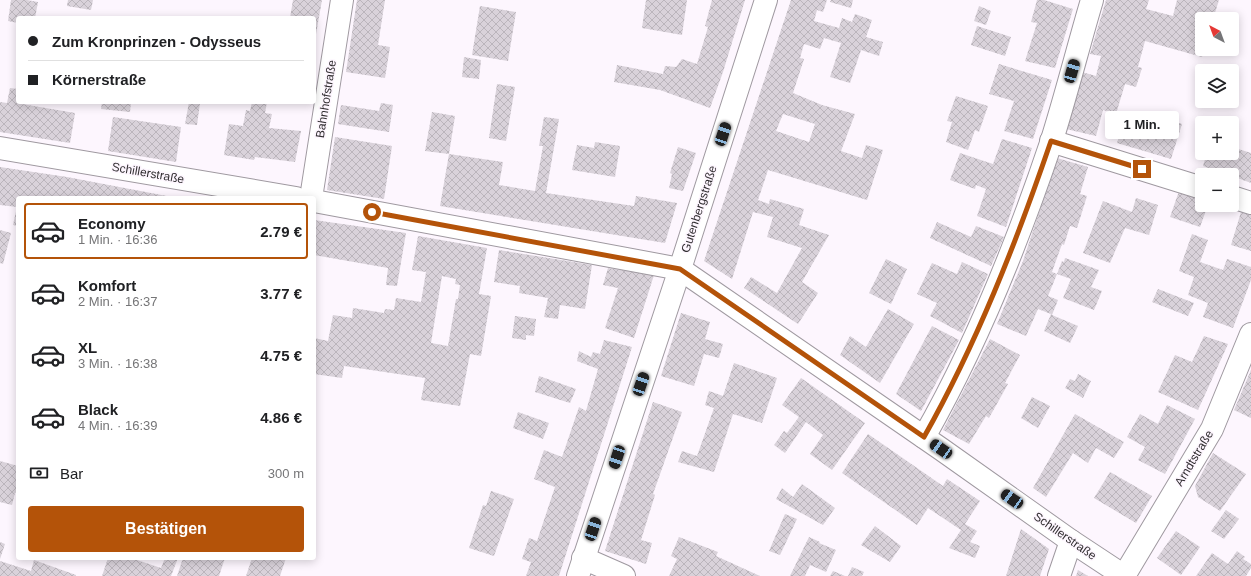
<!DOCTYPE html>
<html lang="de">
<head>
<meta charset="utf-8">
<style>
  :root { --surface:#fff; --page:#f2f2f2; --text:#202124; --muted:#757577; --line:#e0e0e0; --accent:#b45309 }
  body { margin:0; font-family:Helvetica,sans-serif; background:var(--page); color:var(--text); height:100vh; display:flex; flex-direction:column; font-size:15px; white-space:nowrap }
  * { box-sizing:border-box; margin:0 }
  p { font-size:13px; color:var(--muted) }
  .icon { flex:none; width:22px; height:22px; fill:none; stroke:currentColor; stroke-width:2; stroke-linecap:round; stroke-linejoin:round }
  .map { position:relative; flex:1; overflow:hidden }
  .details { position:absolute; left:16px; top:196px; width:300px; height:364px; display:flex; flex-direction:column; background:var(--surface); border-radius:4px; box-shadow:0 2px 10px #0003 }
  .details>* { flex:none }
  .banner { position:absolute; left:16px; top:16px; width:300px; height:88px; border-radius:4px; box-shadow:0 2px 10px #0003; display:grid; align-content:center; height:88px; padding:0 12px; background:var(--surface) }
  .needle { width:26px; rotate:319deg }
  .tools { position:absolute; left:1195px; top:12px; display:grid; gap:8px }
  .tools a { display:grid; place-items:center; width:44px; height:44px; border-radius:4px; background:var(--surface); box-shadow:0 2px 10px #0003; font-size:20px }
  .end { position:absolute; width:18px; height:18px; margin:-9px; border:5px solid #b45309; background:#fff; box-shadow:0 0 0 2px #fff }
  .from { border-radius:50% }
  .bubble { position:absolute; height:28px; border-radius:4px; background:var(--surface); box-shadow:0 2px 10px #0003; font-size:13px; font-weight:800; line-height:28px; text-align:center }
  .car { position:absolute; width:12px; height:24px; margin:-12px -6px; border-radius:5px; box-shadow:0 0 3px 1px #0007; background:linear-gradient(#222 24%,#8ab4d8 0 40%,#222 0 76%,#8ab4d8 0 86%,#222 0) }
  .banner b { display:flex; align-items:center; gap:14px; height:38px; font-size:15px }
  .banner b+b { border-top:1px solid var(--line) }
  .banner i { width:10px; height:10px; background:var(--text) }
  ul { padding:7px 0 0; list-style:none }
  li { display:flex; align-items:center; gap:12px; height:56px; margin:0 8px 6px; padding:0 4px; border:2px solid transparent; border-radius:4px }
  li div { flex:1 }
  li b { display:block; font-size:15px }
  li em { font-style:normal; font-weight:800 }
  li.on { border-color:var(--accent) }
  li>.icon { width:36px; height:36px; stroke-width:1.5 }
  .pay { display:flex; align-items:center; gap:10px; height:44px; padding:0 12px; font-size:15px }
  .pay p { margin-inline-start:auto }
  .primary-button { display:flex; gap:8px; margin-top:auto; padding:8px 12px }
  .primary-button a { flex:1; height:46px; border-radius:4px; background:var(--accent); color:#fff; font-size:16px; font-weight:800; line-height:46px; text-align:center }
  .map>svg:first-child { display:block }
  .building { fill:url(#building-cross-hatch); fill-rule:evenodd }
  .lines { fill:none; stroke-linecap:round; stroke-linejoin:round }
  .minor-casing { stroke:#9f99a0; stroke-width:24 }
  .minor { stroke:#fff; stroke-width:22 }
  .route { stroke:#b45309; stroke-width:5 }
  .labels { text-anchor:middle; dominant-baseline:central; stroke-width:3; stroke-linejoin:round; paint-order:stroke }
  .street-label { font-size:12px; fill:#312e31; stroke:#fdf6fe }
</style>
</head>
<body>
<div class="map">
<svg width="1251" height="576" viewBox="0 0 1251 576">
  <defs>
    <pattern id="building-cross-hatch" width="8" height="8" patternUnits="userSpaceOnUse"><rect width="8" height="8" fill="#d9d2da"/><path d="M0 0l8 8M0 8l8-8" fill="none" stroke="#bbb5bc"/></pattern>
  </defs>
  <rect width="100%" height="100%" fill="#fdf6fe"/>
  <g class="building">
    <polygon points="11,0 27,0 38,2 35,18 18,18 18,23 8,21"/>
    <polygon points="68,0 93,0 91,10 67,6"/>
    <polygon points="293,0 322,0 315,40 314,18 290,18"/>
    <polygon points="357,0 385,0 378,45 390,47 385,78 346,72"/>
    <polygon points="646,0 687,0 682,35 642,28"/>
    <polygon points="712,0 745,0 723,72 710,108 660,90 614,82 617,65 663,74 665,66 676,67 682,59 697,64 708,27 705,26"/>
    <path d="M791 0H827L823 12 817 10 814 21 839 28 842 18 852 22 855 14 872 20 866 37 883 42 879 56 861 50 850 83 830 77 841 43 824 38 820 49 804 44 800 58 804 59 793 93 822 105 855 114 841 151 862 158 866 145 883 150 867 200 768 170 758 200 769 204 770 199 804 209 799 225 829 235 802 282 818 293 798 324 744 288 751 277 777 293 802 248 767 237 773 217 753 212 732 279 704 261ZM783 114 815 124 809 142 776 131Z"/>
    <polygon points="831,0 853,0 851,8 830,2"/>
    <polygon points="1037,0 1044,0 1073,9 1055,68 1025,61 1037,23 1031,22"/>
    <polygon points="1106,0 1149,0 1146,9 1173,16 1177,0 1219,0 1213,19 1202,19 1202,49 1204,49 1202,57 1145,41 1138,67 1142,68 1136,87 1125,84 1116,114 1103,110 1096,136 1066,129 1082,72 1096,76 1101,56 1090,54"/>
    <polygon points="480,6 516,12 508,61 472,55"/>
    <polygon points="979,6 991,11 986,25 974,21"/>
    <polygon points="977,26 1011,37 1005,56 971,45"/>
    <polygon points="464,57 481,60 479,79 462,77"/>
    <polygon points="999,64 1052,80 1033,139 1004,131 1014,101 989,94"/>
    <polygon points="497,84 515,87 506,141 489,138"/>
    <polygon points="10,88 18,89 18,102 23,102 22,104 75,113 70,143 0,132 0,102 7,103"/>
    <polygon points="956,96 988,106 979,132 975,130 968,150 946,142 952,122 947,121"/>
    <polygon points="102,102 131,102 130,112 101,109"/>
    <polygon points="189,102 200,103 197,125 185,124"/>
    <polygon points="252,102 267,102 265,113 272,114 269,128 301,131 295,162 255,157 254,160 224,155 229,124 243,126 246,110 250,111"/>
    <polygon points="381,103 393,105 389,132 338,124 341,105 379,111"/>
    <polygon points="432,112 455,116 449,154 503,162 499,185 535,191 543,146 539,146 544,117 559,119 546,193 634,206 636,196 677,203 665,243 440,206 449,154 425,151"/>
    <polygon points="1126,113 1147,119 1148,114 1182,124 1171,159 1117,143"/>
    <polygon points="113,117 181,127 176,162 108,151"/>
    <polygon points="335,137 392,146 384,199 327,190"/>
    <polygon points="1002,139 1032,148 1006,227 977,216 986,189 976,185 975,189 950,180 960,153 993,164"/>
    <polygon points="595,142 620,146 615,177 572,170 577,145 594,148"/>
    <polygon points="678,147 696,153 683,191 669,188 672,174 670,173"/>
    <polygon points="1232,147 1251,153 1251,183 1232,176 1232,175 1228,175 1203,166 1207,153 1232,153"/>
    <polygon points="1057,158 1088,167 1080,194 1087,196 1077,228 1070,226 1064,245 1062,244 1052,272 1057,274 1048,296 1058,300 1052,315 1078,326 1070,343 1044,331 1051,314 1038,309 1026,336 997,324 1023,261"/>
    <polygon points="0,167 67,177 177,198 18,198 18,226 13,225 17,207 0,205"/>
    <polygon points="1179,191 1202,199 1202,205 1208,205 1200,227 1170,217"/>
    <polygon points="1136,198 1158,205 1149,235 1125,228 1110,263 1083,253 1103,201 1132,212"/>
    <polygon points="1241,212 1251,215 1251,251 1231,245"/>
    <polygon points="314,220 406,233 397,286 386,285 388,268 314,255"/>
    <polygon points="937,222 971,237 976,226 1004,237 991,266 930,238"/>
    <polygon points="0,230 11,233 3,264 0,263"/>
    <polygon points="1192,234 1208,240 1200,262 1223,270 1227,259 1251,267 1251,280 1233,328 1203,317 1208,303 1188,295 1194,277 1179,271"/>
    <path d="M418 236 487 248 479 294 491 296 481 356 470 354 460 406 421 400 425 378 344 366 342 378 314 374V338L328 341 333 315 352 318 353 308 384 313 385 309 394 310 396 298 421 302 426 272 412 270ZM442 276 456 279 455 284 460 285 458 299H456L448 346 431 343Z"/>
    <polygon points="499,250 592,265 585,309 560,305 558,319 544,317 548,298 519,293 520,286 494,282"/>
    <polygon points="1065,258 1099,270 1091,287 1102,291 1094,310 1063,298 1071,279 1057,274 1062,261 1064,262"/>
    <polygon points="886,259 907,269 891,304 869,293"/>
    <polygon points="962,262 988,274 962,333 930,316 937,303 917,294 932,263 957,274"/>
    <polygon points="608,268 654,275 634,338 605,328 618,288 603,285"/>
    <polygon points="1158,289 1194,303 1188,316 1152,302"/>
    <polygon points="888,309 914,324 880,383 840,355 850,336 866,347"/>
    <polygon points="681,313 710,322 705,339 723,344 719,358 704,354 694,386 661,376"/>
    <polygon points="515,316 536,319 534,336 526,335 526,340 512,338"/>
    <polygon points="932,326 959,340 921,411 896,394"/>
    <polygon points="1204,336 1228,344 1198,410 1158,392 1175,355 1192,362"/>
    <polygon points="990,339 1020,355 1005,383 1008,384 989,418 986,416 969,444 943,430"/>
    <polygon points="604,340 632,347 559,576 526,576 531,562 522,559 529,538 537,541 555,487 534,479 544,450 562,457 579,407 586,411 598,369 577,361 579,351 591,357 593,352 600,354"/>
    <polygon points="734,363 777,378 762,423 733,414 714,472 678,462 682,451 697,456 714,408 705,405 709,391 723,396"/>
    <polygon points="1251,370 1251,418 1234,410"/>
    <polygon points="1078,374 1091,381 1083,398 1065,388 1070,379 1075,381"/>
    <polygon points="539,376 576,389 570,403 535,392"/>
    <polygon points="801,378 865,423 832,470 810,454 823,435 806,422 785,453 774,445 784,431 787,433 799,417 782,405"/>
    <polygon points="1032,397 1050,406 1038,428 1021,418"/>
    <polygon points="653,402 682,412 653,494 655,495 641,540 652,543 646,564 605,551"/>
    <polygon points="1167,405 1195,419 1165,474 1138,460 1145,447 1127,437 1140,414 1158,424"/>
    <polygon points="518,412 549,423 543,439 513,428"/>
    <polygon points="1075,414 1124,442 1114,458 1096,448 1088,463 1073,453 1046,497 1033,488"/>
    <polygon points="868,434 943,486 947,479 980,501 965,524 977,531 970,542 980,546 975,558 949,548 961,530 928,508 917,525 842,473"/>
    <polygon points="1213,453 1246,474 1220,511 1198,497 1195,486"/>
    <polygon points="0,461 18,466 18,492 15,493 12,505 0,502"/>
    <polygon points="1110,472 1152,496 1136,523 1094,498"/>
    <polygon points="802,484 835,508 823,525 776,499 782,488 793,497"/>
    <polygon points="491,491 514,499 494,556 469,548 483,505 486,506"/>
    <polygon points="1226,510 1239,519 1224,539 1211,531"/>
    <polygon points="785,514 797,519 780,555 769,551"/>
    <polygon points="875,526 901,546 890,562 861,545"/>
    <polygon points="1021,529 1049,549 1040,576 1006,576"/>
    <polygon points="1176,531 1200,547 1181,575 1157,558"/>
    <polygon points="679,537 718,552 716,556 760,576 669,576 677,559 671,556"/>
    <polygon points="809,537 820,542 819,543 836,550 826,572 810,565 805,576 790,576"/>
    <polygon points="0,542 5,544 0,559"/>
    <polygon points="1237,551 1245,557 1243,559 1251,564 1251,568 1246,576 1196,576 1212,553 1228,564"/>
    <polygon points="108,558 131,558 161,568 165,558 178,558 171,576 102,576"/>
    <polygon points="183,558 225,558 219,576 177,576"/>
    <polygon points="252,558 286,558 280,576 246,576"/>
    <polygon points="34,560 76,575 76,576 0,576 0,561 31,571"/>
    <polygon points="852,567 864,572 862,576 848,576"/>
    <polygon points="1078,570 1088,576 1076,576"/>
    <polygon points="833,571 845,576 830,576"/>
  </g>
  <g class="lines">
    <defs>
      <g id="minor">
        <polyline points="1051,141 1202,188"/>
        <polyline points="0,148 296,198"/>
        <polyline points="1232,197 1251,203"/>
        <polyline points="311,198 342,0"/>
        <polyline points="314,201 680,269 941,449 1071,541 1124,576"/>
        <path d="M924 437C977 344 1017 244 1051 143 1066 96 1078 47 1092 0"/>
        <polyline points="583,558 624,576"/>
        <polyline points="578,576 680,269 766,0"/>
        <polyline points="1059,576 1071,541"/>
        <polyline points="1124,576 1212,429 1251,334"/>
      </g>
    </defs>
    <use href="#minor" class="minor-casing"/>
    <use href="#minor" class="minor"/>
  </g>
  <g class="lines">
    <path class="route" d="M372 212 680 269 924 437C977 343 1016 243 1051 141L1142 169"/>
  </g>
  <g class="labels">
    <g class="street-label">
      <text transform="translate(326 99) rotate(-81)">Bahnhofstraße</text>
      <text transform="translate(148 173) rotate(10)">Schillerstraße</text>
      <text transform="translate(699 209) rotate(-72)">Gutenbergstraße</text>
      <text transform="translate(1194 458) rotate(-59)">Arndtstraße</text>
      <text transform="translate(1065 536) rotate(35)">Schillerstraße</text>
    </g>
  </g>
</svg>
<div class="tools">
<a><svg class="needle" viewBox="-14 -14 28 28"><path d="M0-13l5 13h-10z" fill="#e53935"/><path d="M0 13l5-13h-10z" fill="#757577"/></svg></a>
<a><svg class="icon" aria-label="layers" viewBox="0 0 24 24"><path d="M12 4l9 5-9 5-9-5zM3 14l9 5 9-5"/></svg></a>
<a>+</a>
<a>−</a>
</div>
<i class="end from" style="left:372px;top:212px"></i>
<i class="end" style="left:1142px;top:169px"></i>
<div class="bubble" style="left:1105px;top:111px;width:74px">1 Min.</div>
<i class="car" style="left:1072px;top:71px;rotate:16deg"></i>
<i class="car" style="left:723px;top:134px;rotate:18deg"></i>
<i class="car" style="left:641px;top:384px;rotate:19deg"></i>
<i class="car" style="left:941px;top:449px;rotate:304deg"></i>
<i class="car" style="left:617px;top:457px;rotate:198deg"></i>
<i class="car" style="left:1012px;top:499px;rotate:305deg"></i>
<i class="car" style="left:593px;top:529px;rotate:18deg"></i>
<div class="banner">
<b><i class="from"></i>Zum Kronprinzen - Odysseus</b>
<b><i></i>Körnerstraße</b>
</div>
<section class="details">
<ul>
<li class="on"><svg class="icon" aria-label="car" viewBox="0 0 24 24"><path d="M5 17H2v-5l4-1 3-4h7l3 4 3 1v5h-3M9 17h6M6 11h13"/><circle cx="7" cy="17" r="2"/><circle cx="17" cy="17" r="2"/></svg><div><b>Economy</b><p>1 Min. · 16:36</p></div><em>2.79 €</em></li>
<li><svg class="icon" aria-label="car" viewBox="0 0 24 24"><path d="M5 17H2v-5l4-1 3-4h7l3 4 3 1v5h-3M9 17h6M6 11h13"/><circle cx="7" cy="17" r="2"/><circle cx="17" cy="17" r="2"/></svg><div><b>Komfort</b><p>2 Min. · 16:37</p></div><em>3.77 €</em></li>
<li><svg class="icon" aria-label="car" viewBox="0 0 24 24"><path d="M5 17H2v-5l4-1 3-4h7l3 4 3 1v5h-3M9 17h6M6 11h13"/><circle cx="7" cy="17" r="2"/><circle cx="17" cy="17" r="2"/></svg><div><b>XL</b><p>3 Min. · 16:38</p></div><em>4.75 €</em></li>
<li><svg class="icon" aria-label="car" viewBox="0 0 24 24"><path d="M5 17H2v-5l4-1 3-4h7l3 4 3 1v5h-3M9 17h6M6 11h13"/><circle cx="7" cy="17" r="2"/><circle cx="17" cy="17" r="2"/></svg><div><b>Black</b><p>4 Min. · 16:39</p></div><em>4.86 €</em></li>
</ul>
<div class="pay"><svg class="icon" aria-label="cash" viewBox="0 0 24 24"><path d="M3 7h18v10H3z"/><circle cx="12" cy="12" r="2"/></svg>Bar<p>300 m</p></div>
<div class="primary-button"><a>Bestätigen</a></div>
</section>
</div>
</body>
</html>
